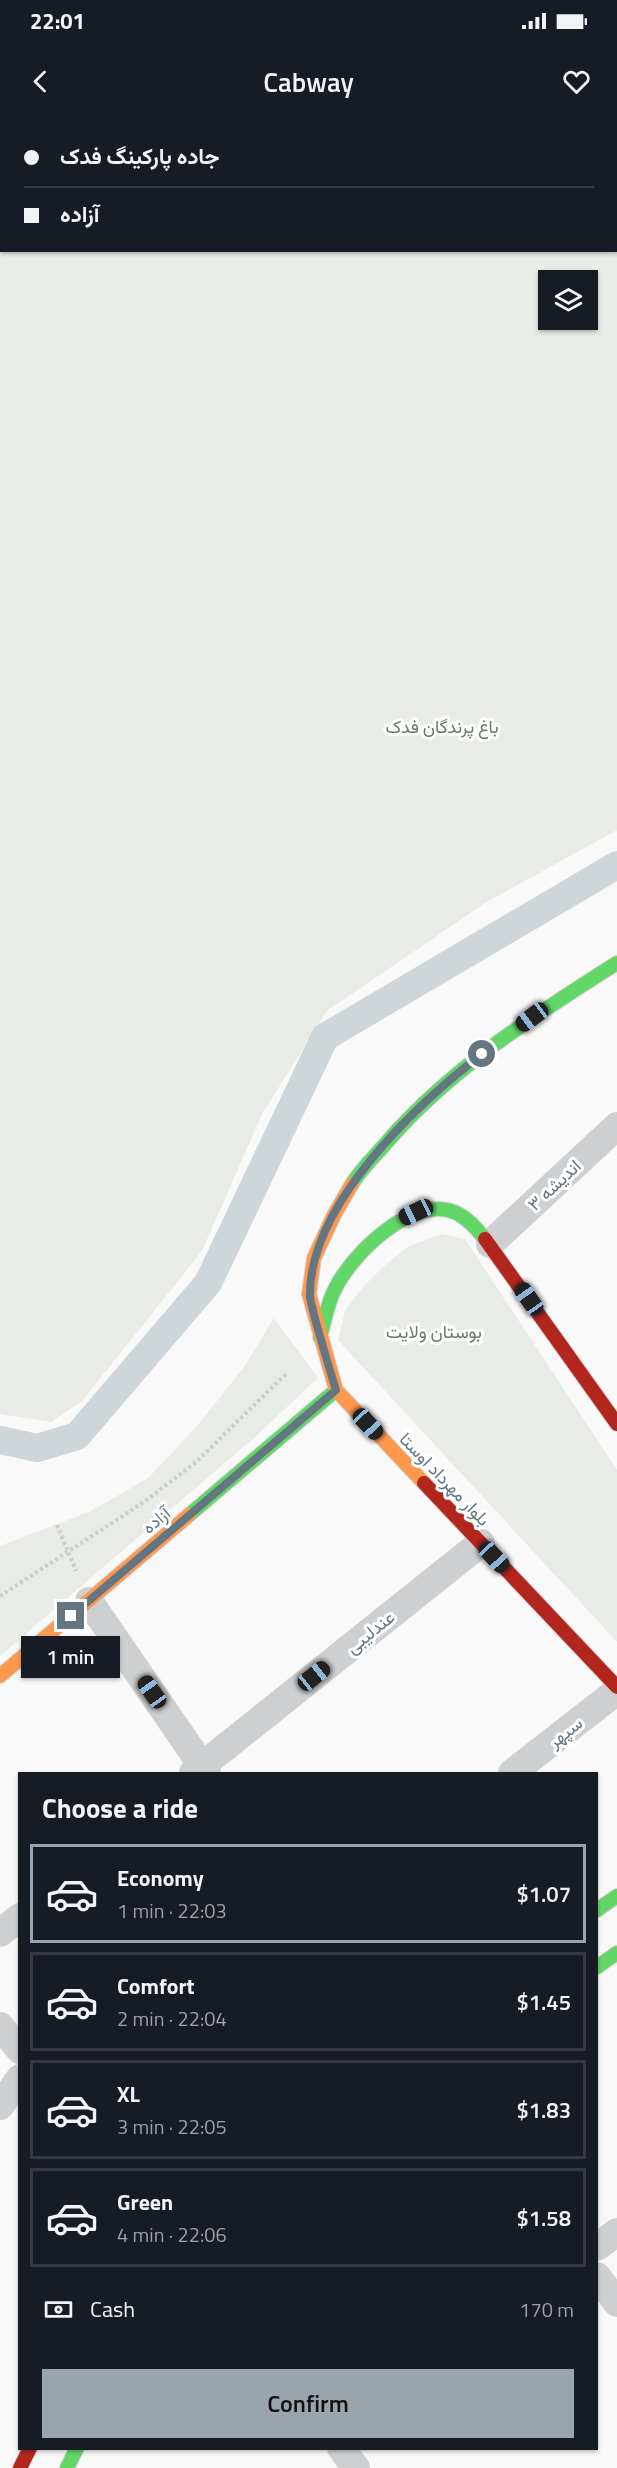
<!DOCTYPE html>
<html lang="en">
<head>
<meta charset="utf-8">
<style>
  :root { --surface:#171b24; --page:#242831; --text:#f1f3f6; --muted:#9ea1a6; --line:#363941; --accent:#99a4ac }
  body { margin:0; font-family:"Titillium Web",Vazirmatn,sans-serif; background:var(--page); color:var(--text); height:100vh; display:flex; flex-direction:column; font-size:22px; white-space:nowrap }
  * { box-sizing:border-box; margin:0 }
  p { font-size:20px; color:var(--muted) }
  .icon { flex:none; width:33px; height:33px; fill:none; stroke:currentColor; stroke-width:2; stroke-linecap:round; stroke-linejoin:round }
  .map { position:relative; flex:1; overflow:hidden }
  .drawer { position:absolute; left:18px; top:1652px; width:580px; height:678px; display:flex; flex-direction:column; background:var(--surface); border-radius:0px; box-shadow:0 2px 4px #0004 }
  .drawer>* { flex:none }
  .banner { position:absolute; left:0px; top:0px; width:618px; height:132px; box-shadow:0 2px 4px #0004; display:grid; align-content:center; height:132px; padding:0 24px; background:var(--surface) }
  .buttons { position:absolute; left:538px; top:150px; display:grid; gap:12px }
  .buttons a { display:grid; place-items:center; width:60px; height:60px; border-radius:0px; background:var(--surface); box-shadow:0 2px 4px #0004; font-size:30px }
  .end { position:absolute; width:27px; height:27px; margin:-14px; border:8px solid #657683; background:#fff; box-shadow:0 0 0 3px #fff }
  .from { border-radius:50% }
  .bubble { position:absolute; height:42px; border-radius:0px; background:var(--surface); box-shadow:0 2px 4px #0004; font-size:20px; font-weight:600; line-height:42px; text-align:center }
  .car { position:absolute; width:18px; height:36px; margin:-18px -9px; border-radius:8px; box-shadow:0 0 4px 2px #0007; background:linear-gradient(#222 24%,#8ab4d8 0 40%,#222 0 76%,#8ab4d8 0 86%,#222 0) }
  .banner b { display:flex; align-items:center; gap:21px; height:57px; font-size:22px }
  .banner b+b { border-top:2px solid var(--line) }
  .banner i { width:15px; height:15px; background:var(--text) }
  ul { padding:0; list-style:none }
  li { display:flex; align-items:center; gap:18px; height:99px; margin:0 12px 9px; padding:0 12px; border:3px solid var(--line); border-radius:0px }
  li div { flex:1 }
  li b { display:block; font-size:22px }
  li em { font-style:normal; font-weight:600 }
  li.current { border-color:var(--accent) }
  li>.icon { width:54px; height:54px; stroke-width:1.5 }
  h2 { padding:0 24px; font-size:27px; line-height:72px }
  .pay { display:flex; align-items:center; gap:15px; height:66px; padding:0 24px; font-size:22px }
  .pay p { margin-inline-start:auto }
  .action { display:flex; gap:12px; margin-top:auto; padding:12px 24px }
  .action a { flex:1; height:69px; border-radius:0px; background:var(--accent); color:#111; font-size:24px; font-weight:600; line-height:69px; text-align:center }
  .status { display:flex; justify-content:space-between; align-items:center; height:42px; padding:0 30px; background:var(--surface); direction:ltr }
  .status svg { height:16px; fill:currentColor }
  header { display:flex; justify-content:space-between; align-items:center; height:78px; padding:0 24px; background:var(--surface); font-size:27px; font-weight:600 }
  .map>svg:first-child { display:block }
  .green { fill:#e8ebe6; fill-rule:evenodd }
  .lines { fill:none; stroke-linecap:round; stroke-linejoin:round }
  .canal { stroke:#ced6d9; stroke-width:28 }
  .fast-casing { stroke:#d5d6d7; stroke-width:16 }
  .slow-casing { stroke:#d5d6d7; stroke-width:16 }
  .jam-casing { stroke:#d5d6d7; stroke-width:16 }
  .path { stroke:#cbcccd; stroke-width:4; stroke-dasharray:3 3; stroke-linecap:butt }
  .street { stroke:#cecfd0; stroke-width:28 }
  .fast { stroke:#63d668; stroke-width:14 }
  .slow { stroke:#ff974d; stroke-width:14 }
  .jam { stroke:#b3261e; stroke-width:14 }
  .route { stroke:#657683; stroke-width:8 }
  .labels { text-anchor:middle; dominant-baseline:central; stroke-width:6; stroke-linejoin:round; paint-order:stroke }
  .park-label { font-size:18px; fill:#687a64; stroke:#fff }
  .street-label { font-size:18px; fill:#657683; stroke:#fff }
</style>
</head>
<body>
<div class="status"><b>22:01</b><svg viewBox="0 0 49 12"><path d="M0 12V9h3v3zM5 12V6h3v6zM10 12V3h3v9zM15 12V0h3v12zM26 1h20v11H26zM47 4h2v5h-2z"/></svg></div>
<header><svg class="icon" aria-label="back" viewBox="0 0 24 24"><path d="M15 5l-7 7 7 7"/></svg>Cabway<svg class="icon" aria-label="heart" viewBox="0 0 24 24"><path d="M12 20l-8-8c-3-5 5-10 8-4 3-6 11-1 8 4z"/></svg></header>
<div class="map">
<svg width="617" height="2348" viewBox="0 0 617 2348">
  <rect width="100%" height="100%" fill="#f9f9f9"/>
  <g class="green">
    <path d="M160 0H617V710L485 783 327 891 262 994 202 1131 82 1281 51 1302 0 1294V86L2 130H616V2L159 1ZM588 160V200H549V160Z"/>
    <polygon points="442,1114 465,1119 617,1350 617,1522 338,1220 345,1191 362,1168 384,1146 409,1126"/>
    <polygon points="274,1198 318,1258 255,1317 0,1536 0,1426 91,1391 148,1358 198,1305 244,1247"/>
  </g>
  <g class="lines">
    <polyline class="canal" points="0,1320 37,1328 77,1316 208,1163 325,917 617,745"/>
    <defs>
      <g id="fast">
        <path d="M352 1064C361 1049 375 1036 387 1022 451 948 535 895 617 843"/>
        <path d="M320 1217C325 1201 327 1183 335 1169 352 1134 412 1075 454 1092 467 1097 477 1109 485 1119"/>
        <polyline points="189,1395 336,1270"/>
        <polyline points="597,1790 617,1776"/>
        <polyline points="597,1847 617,1833"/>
        <polyline points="67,2348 77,2328"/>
      </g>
      <g id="slow">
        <polyline points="352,1064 334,1095 314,1138 309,1174 336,1270 424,1363"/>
        <polyline points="0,1556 189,1395"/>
      </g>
      <g id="jam">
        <polyline points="485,1119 617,1304"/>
        <polyline points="424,1363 617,1567"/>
        <polyline points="20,2348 30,2328"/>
      </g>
    </defs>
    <use href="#fast" class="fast-casing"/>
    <use href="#slow" class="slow-casing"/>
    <use href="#jam" class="jam-casing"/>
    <g class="path">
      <polyline points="57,1405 76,1451"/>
      <polyline points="0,1476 144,1382 196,1342 287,1253"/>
    </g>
    <g class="street">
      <polyline points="490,1124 617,1006"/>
      <polyline points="89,1481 207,1653"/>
      <polyline points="193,1653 481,1423"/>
      <polyline points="512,1653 617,1571"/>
      <polyline points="0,1813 20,1797"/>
      <polyline points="0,1906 20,1930"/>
      <polyline points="0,1986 20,1958"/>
      <polyline points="597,2127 617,2112"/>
      <polyline points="597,2156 617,2183"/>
      <polyline points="341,2328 356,2348"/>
    </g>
    <use href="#fast" class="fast"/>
    <use href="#slow" class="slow"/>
    <use href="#jam" class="jam"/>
  </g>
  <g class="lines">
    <path class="route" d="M71 1496 336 1270C328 1245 321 1220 314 1195 313 1188 309 1180 310 1173 311 1083 416 985 482 934"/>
  </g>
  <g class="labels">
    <g class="park-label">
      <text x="442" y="606">باغ پرندگان فدک</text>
      <text x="434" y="1211">بوستان ولایت</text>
    </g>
    <g class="street-label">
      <text transform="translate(554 1065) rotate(-43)">اندیشه ۳</text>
      <text transform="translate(445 1359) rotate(46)">بلوار مهرداد اوستا</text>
      <text transform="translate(156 1400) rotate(-40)">آزاده</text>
      <text transform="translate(370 1512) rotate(-39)">عندلیبی</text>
      <text transform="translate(565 1612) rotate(-38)">سپهر</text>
    </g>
  </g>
</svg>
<div class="buttons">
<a><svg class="icon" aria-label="layers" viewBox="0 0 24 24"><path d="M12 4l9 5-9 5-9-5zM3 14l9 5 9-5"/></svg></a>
</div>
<i class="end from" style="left:482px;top:934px"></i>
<i class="end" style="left:71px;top:1496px"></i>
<div class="bubble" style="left:21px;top:1516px;width:99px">1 min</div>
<i class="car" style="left:532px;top:897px;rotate:233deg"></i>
<i class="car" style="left:416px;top:1092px;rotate:245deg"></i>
<i class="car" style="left:529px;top:1179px;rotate:325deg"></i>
<i class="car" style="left:368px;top:1304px;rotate:137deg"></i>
<i class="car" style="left:494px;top:1437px;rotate:137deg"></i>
<i class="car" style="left:314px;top:1556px;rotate:51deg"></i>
<i class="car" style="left:152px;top:1572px;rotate:325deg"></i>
<div class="banner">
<b><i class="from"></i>جاده پارکینگ فدک</b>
<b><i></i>آزاده</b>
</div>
<section class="drawer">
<h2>Choose a ride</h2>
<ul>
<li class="current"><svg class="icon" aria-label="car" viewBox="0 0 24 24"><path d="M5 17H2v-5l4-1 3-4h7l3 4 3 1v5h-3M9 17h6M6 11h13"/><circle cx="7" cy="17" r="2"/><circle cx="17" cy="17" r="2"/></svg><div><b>Economy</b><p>1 min · 22:03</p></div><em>$1.07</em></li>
<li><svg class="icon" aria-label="car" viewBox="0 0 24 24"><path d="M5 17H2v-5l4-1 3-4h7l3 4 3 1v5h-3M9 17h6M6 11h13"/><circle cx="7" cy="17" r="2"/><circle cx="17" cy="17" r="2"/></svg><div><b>Comfort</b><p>2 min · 22:04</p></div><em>$1.45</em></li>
<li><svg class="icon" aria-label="car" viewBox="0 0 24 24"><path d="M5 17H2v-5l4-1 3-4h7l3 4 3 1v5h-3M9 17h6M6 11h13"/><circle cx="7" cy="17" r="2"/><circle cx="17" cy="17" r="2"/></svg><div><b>XL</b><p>3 min · 22:05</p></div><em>$1.83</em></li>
<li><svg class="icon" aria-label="car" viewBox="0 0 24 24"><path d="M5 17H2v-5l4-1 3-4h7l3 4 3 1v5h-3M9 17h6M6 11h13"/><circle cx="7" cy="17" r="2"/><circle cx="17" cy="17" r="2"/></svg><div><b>Green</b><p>4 min · 22:06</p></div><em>$1.58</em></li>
</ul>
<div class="pay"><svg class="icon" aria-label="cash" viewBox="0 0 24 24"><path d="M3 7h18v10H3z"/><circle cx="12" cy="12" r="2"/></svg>Cash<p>170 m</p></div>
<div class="action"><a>Confirm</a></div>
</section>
</div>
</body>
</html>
